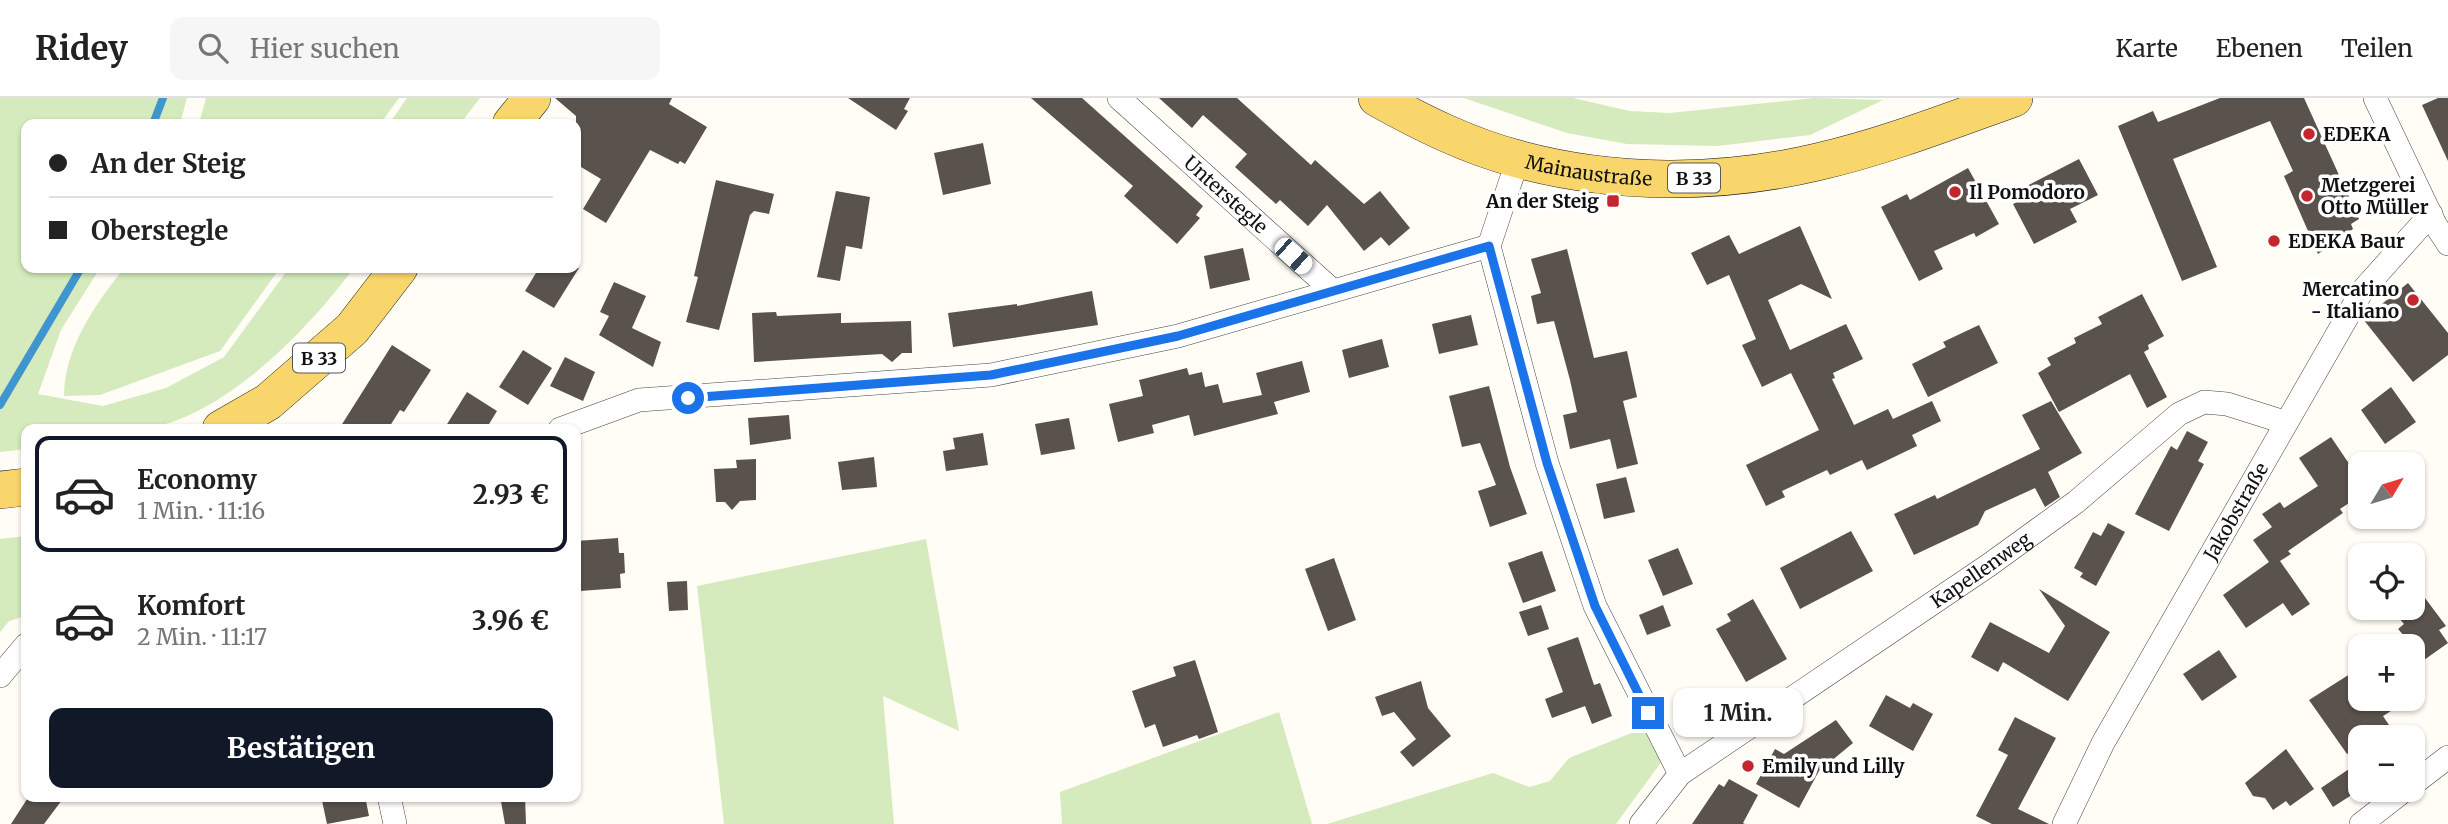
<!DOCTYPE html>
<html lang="de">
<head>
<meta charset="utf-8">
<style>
  :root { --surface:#fff; --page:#f6f6f6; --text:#222; --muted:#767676; --line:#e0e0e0; --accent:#111827 }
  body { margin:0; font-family:Merriweather,serif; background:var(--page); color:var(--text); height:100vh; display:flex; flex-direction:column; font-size:26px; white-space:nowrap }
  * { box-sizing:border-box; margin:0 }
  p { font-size:23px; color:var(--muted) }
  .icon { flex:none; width:38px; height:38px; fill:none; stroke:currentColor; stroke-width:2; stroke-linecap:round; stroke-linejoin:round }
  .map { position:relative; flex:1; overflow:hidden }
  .panel { position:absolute; left:21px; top:326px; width:560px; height:378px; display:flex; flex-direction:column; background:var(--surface); border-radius:14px; box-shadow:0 2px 5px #0004 }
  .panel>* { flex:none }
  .guide { position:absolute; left:21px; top:21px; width:560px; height:154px; border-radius:14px; box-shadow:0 2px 5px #0004; display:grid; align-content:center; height:154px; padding:0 28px; background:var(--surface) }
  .needle { width:46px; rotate:52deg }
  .fabs { position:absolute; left:2348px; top:354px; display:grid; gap:14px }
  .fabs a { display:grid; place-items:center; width:77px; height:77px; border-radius:14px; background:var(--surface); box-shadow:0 2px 5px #0004; font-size:35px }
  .end { position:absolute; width:32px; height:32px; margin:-16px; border:9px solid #1a73e8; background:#fff; box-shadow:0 0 0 4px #fff }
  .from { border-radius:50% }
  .bubble { position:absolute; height:49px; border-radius:14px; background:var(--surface); box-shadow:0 2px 5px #0004; font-size:23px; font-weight:700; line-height:49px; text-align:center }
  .car { position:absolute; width:21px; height:42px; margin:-21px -10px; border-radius:9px; box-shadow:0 0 5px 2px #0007; background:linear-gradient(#fff 24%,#345 0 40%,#fff 0 76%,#345 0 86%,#fff 0) }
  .guide b { display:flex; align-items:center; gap:24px; height:66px; font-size:26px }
  .guide b+b { border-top:2px solid var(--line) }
  .guide i { width:18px; height:18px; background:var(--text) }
  ul { padding:12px 0 0; list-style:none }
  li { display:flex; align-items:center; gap:21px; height:116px; margin:0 14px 10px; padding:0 14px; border:4px solid transparent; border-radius:14px }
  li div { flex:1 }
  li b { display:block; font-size:26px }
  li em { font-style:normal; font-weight:700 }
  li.active { border-color:var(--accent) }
  li>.icon { width:63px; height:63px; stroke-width:1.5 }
  .action { display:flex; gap:14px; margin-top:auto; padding:14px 28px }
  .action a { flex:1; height:80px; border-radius:14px; background:var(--accent); color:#fff; font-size:28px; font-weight:700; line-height:80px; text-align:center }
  header { display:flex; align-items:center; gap:42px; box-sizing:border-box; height:98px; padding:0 35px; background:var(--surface); border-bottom:2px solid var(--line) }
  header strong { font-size:33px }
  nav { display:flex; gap:38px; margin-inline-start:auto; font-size:24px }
  .search { width:490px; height:63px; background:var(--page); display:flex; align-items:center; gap:18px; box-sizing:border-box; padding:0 24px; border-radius:14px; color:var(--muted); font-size:26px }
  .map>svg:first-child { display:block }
  .green { fill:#d5ebbd }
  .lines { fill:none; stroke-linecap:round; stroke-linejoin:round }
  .stream { stroke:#3f96cf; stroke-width:8 }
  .building { fill:#5a524d }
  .street-casing { stroke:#444; stroke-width:24 }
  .primary-casing { stroke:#222; stroke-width:38 }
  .street { stroke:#fff; stroke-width:23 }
  .primary { stroke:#f9d66b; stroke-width:37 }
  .route { stroke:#1a73e8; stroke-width:9 }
  .poi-dot { fill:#c4262e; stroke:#fff; stroke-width:2.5 }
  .labels { text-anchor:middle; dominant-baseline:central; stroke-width:7; stroke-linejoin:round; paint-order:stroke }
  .shield { fill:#fff; stroke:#585858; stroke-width:2 }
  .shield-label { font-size:18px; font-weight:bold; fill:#111 }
  .poi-label { font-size:19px; font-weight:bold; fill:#111; stroke:#fff; text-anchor:start }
  .street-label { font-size:19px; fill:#111; stroke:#fff }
</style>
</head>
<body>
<header>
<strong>Ridey</strong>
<div class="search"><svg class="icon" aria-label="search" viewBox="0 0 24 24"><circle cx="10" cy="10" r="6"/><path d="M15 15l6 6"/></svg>Hier suchen</div>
<nav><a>Karte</a><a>Ebenen</a><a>Teilen</a></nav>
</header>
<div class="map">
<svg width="2448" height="726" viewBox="0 0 2448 726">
  <rect width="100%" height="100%" fill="#fffdf5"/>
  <g class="green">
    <path d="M0 0H187L180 26H26V170H100L61 232 38 296 103 308 166 290 224 259 289 170H354C307 232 226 318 145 331 111 336 62 331 26 331V351L0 354Z"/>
    <polygon points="206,0 399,0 380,26 199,26"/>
    <polygon points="407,0 480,0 460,26 389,26"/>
    <polygon points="1464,0 1573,0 1630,13 1670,15 1815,0 1883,2 1810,37 1718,48 1627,46 1567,35"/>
    <path d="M124 170H280L220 253 100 297 64 298C64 250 95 207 124 170Z"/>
    <polygon points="26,438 26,518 9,523 0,534 0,441"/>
    <polygon points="926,441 959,633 883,598 894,726 724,726 697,488"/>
    <polygon points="1279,614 1312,726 1062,726 1060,694"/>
    <polygon points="1649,628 1662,663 1616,726 1327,726 1493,675 1529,689 1550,683 1569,660"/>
  </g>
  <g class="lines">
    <g class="stream">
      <polyline points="153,26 163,0"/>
      <polyline points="0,307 81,170"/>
    </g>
  </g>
  <g class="building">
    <polygon points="555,0 672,0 669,6 707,29 685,66 680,63 678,66 650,52 606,125 583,111 601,81 576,66 576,18"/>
    <polygon points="848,0 910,0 904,11 908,13 896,32"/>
    <polygon points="1031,0 1082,0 1203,108 1196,117 1200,120 1177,146 1124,98 1133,88"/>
    <polygon points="1159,0 1237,0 1311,67 1315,62 1364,106 1380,93 1410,130 1389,148 1381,139 1364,153 1327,107 1308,128 1280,102 1276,106 1235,69 1247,56 1203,17 1192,30"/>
    <polygon points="2220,0 2304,0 2359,121 2351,126 2353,131 2318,156 2284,78 2293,73 2270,23 2173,61 2217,169 2182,183 2118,28 2153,13 2158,24"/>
    <polygon points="2438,0 2448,0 2448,63 2422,7"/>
    <polygon points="983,45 991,86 943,97 934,55"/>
    <polygon points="2079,61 2098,97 2070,111 2077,124 2034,146 2013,106 2027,99 2023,90"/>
    <polygon points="1968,70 1999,126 1976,139 1974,135 1934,153 1943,171 1919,183 1881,109 1907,96 1910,102"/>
    <polygon points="716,82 774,96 769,116 754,113 750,117 719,232 686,224 698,179 694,178"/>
    <polygon points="836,93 870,99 862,151 846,148 840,183 817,179"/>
    <polygon points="1800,128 1832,201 1801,186 1768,202 1790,252 1846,226 1863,261 1833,275 1835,280 1832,281 1854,327 1888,311 1893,321 1932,303 1941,323 1912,337 1917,348 1867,372 1862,362 1830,377 1827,372 1782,393 1785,399 1766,408 1746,367 1819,332 1791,275 1762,289 1742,247 1756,241 1729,177 1707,187 1691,155 1729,137 1739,156"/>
    <polygon points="1243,150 1250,182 1210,191 1204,158"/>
    <polygon points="1567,151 1594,260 1627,253 1637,299 1623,303 1638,366 1617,371 1610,341 1570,351 1563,317 1577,314 1570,282 1554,223 1537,226 1531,198 1541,195 1531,161"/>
    <polygon points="539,170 579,170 554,210 525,193"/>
    <polygon points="614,184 646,198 632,230 661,244 653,269 599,237 609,218 600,214"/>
    <polygon points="2408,185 2448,235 2448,257 2413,284 2363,221"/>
    <polygon points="1092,193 1098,227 953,249 948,215 1017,206 1017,208"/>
    <polygon points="2142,196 2164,238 2148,247 2149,251 2144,254 2167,299 2147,310 2130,276 2059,314 2038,275 2051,267 2047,260 2076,245 2074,240 2102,226 2098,219"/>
    <polygon points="776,214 777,218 841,215 841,225 911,223 912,255 902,255 892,264 882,256 754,264 752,215"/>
    <polygon points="1471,217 1478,247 1439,256 1432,226"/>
    <polygon points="1979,227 1998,265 1928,299 1912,266 1946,249 1943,244"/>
    <polygon points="1382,241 1389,269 1349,280 1342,252"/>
    <polygon points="392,247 431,272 404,314 400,312 388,331 339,331"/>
    <polygon points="523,252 552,270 528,307 499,289"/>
    <polygon points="565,259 595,274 583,303 550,288"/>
    <polygon points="1302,263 1310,294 1274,304 1278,316 1194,338 1189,317 1152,327 1154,335 1118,344 1109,306 1143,298 1139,282 1187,270 1189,277 1202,274 1205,289 1218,286 1223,305 1262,297 1256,275"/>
    <polygon points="1489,288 1510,369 1527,416 1490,429 1478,393 1496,387 1480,345 1462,349 1449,298"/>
    <polygon points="2391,289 2416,324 2385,346 2361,312"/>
    <polygon points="467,294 497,313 486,331 444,331"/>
    <polygon points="2051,303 2082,355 2048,374 2060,399 2045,409 2035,390 1985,413 1978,427 1914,457 1894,416 1935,397 1937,401 2040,351 2022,317"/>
    <polygon points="789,317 791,341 750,347 748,320"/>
    <polygon points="1069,320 1075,351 1041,357 1035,326"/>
    <polygon points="2187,333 2208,344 2198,363 2204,366 2169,433 2135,416 2171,348 2177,352"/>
    <polygon points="983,335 988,367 946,373 943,353 955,351 953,340"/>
    <polygon points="2331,339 2354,373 2348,377 2361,397 2340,411 2343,415 2288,453 2291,456 2280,463 2310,506 2292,518 2283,505 2246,530 2223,497 2269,464 2253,442 2272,429 2262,416 2280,404 2284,410 2318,388 2299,360"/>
    <polygon points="874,359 877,389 842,392 838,364"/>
    <polygon points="756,361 756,402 740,403 732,412 725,404 716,404 714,371 737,370 736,362"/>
    <polygon points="1626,379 1635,414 1604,421 1596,386"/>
    <polygon points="2108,425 2125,434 2096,488 2080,479 2083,475 2074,470 2093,434 2101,438"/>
    <polygon points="1851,433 1873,473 1800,511 1780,470"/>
    <polygon points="618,440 619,455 624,455 625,475 620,476 621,490 580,493 576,443"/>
    <polygon points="1678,450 1693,486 1663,498 1648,462"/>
    <polygon points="1542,453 1556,493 1523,505 1508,465"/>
    <polygon points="1334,460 1356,522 1328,533 1305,471"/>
    <polygon points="687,483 688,512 669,513 667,484"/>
    <polygon points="2039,491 2110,534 2068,603 2003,564 1998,574 1971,559 1990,524 2049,555 2065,528"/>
    <polygon points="2425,500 2446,528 2439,532 2448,545 2424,562 2422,559 2419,560 2413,548 2398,531 2404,526 2399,520"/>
    <polygon points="1753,501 1787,561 1746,584 1716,531 1731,523 1727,516"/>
    <polygon points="1541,507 1549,531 1528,538 1519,514"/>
    <polygon points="1663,507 1671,528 1647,537 1639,517"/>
    <polygon points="1578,539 1594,587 1600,585 1612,618 1592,626 1585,608 1552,620 1545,601 1563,594 1547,550"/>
    <polygon points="2219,552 2237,579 2202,603 2183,576"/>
    <polygon points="1195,562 1218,634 1199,641 1197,637 1163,649 1155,626 1145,630 1132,593 1176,578 1173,569"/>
    <polygon points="2361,569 2361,600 2382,600 2391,613 2383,618 2389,627 2372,639 2361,639 2361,647 2347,656 2309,602"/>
    <polygon points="1421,583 1428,610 1451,638 1413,669 1400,654 1416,641 1394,614 1382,618 1375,599"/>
    <polygon points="1886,597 1910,610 1913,605 1933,616 1913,653 1869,628"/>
    <polygon points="2015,619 2056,640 2018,711 2049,726 1992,726 1976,718 2008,657 1998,652"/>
    <polygon points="1836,622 1853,645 1819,673 1799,710 1756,686 1775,651 1784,656"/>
    <polygon points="2286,651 2314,691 2290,708 2286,703 2273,712 2265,700 2253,698 2245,685"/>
    <polygon points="2349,671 2361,691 2333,709 2321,690"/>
    <polygon points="1729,681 1758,697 1743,725 1745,726 1692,726 1719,686 1724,689"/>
    <polygon points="29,698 65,698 44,726 11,726"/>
    <polygon points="321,698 365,698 369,718 327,726"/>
    <polygon points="500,698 525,698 526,726 505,726"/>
  </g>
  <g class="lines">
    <defs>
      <g id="street">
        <path id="s1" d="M1119 0 1332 192"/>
        <polyline points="2375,0 2435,126 2448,146"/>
        <polyline points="1518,61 1489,148 1547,365 1595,508 1680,676"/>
        <polyline points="560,331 639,302 991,277 1178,238 1489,148"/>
        <polyline points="0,578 26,547"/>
        <polyline points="2413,686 2448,659"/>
        <polyline points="389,698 395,726"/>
        <path id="s2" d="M1641 726 1680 676 1989 467 2076 404 2179 316 2204 304 2227 306 2284 324"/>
        <path id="s3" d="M2064 726 2103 645 2362 193 2431 116"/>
        <polyline points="2361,726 2406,691"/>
      </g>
      <g id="primary">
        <path id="s4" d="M1377 0C1422 25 1468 48 1518 61 1614 87 1720 87 1817 64 1883 49 1950 23 2014 0"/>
        <polyline points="511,26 532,0"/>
        <polyline points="221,331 268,304 352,231 399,170"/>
        <polyline points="0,392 26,389"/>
      </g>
    </defs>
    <use href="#street" class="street-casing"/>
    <use href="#primary" class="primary-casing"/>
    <use href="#street" class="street"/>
    <use href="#primary" class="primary"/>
  </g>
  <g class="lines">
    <polyline class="route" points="688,300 991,277 1178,238 1489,148 1547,365 1595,508 1648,615"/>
  </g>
  <g class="poi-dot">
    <circle cx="2309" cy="36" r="7"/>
    <circle cx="1955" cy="94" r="7"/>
    <circle cx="2307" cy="98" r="7"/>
    <rect x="1606" y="96" width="14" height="14" rx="3.5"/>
    <circle cx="2274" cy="143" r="7"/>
    <circle cx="2413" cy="202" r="7"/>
    <circle cx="1748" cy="668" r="7"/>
  </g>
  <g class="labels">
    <g class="shield">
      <rect x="1668" y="65.5" width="52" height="29" rx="5"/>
      <rect x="293" y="245.5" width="52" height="29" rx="5"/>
    </g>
    <g class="shield-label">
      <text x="1694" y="80">B 33</text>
      <text x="319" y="260">B 33</text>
    </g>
    <g class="poi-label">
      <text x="2323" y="36">EDEKA</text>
      <text x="2321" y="87">Metzgerei<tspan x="2321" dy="22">Otto Müller</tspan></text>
      <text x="1969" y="94">Il Pomodoro</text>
      <text x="1599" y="103" text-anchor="end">An der Steig</text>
      <text x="2288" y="143">EDEKA Baur</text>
      <text x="2399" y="191" text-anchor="end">Mercatino<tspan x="2399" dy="22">- Italiano</tspan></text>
      <text x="1762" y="668">Emily und Lilly</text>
    </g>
    <g class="street-label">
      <text stroke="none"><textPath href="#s4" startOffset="226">Mainaustraße</textPath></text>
      <text stroke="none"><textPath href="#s1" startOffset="144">Unterstegle</textPath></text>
      <text stroke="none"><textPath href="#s3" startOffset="357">Jakobstraße</textPath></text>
      <text stroke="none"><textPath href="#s2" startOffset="427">Kapellenweg</textPath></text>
    </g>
  </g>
</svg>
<div class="fabs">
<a><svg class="needle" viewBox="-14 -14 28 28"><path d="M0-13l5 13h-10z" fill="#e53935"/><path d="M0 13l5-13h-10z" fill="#767676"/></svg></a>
<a><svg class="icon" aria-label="locate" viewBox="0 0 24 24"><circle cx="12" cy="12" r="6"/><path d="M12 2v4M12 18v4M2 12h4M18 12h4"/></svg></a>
<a>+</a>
<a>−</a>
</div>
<i class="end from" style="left:688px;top:300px"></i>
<i class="end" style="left:1648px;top:615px"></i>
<div class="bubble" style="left:1673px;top:590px;width:130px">1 Min.</div>
<i class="car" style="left:1293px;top:158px;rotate:132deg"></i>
<div class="guide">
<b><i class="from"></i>An der Steig</b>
<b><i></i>Oberstegle</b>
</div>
<section class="panel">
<ul>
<li class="active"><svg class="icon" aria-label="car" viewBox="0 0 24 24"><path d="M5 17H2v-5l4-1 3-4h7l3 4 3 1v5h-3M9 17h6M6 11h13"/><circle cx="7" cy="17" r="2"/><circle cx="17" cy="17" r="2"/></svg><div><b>Economy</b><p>1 Min. · 11:16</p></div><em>2.93 €</em></li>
<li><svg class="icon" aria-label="car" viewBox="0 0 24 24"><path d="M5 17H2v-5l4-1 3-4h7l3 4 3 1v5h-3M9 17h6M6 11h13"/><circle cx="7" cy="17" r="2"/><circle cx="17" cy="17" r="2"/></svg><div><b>Komfort</b><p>2 Min. · 11:17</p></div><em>3.96 €</em></li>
</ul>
<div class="action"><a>Bestätigen</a></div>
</section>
</div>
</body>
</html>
